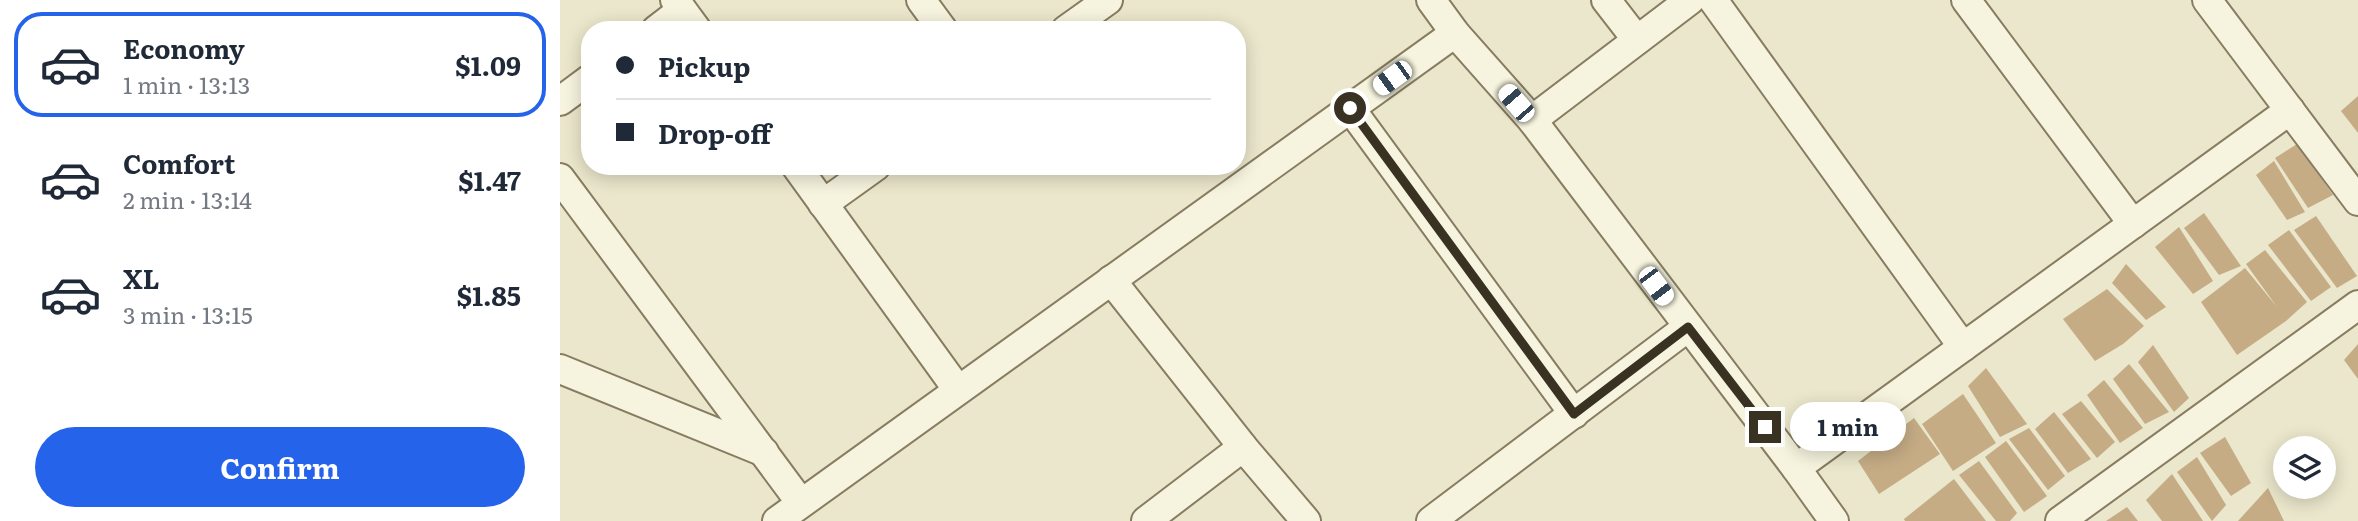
<!DOCTYPE html>
<html lang="en">
<head>
<meta charset="utf-8">
<style>
  :root { --surface:#fff; --page:#f2f2f3; --text:#1f2937; --muted:#747a83; --line:#e0e1e3; --accent:#2563eb }
  body { margin:0; font-family:Literata,serif; background:var(--page); color:var(--text); height:100vh; display:flex; flex-direction:column; font-size:26px; white-space:nowrap }
  * { box-sizing:border-box; margin:0 }
  p { font-size:23px; color:var(--muted) }
  .icon { flex:none; width:38px; height:38px; fill:none; stroke:currentColor; stroke-width:2; stroke-linecap:round; stroke-linejoin:round }
  .map { position:relative; flex:1; overflow:hidden }
  .side { display:flex; flex-direction:column; background:var(--surface); width:560px }
  .side>* { flex:none }
  .banner { position:absolute; left:21px; top:21px; width:665px; height:154px; border-radius:28px; box-shadow:0 4px 18px #0003; display:grid; align-content:center; height:154px; padding:0 35px; background:var(--surface) }
  .controls { position:absolute; left:1713px; top:436px; display:grid; gap:14px }
  .controls a { display:grid; place-items:center; width:63px; height:63px; border-radius:50%; background:var(--surface); box-shadow:0 4px 18px #0003; font-size:35px }
  .end { position:absolute; width:32px; height:32px; margin:-16px; border:9px solid #393223; background:#fff; box-shadow:0 0 0 4px #fff }
  .from { border-radius:50% }
  .bubble { position:absolute; height:49px; border-radius:24px; background:var(--surface); box-shadow:0 4px 18px #0003; font-size:23px; font-weight:700; line-height:49px; text-align:center }
  .car { position:absolute; width:21px; height:42px; margin:-21px -10px; border-radius:9px; box-shadow:0 0 5px 2px #0007; background:linear-gradient(#fff 24%,#345 0 40%,#fff 0 76%,#345 0 86%,#fff 0) }
  .banner b { display:flex; align-items:center; gap:24px; height:66px; font-size:26px }
  .banner b+b { border-top:2px solid var(--line) }
  .banner i { width:18px; height:18px; background:var(--text) }
  ul { padding:12px 0 0; list-style:none }
  li { display:flex; align-items:center; gap:21px; height:105px; margin:0 14px 10px; padding:0 21px; border:4px solid transparent; border-radius:28px }
  li div { flex:1 }
  li b { display:block; font-size:26px }
  li em { font-style:normal; font-weight:700 }
  li.selected { border-color:var(--accent) }
  li>.icon { width:63px; height:63px; stroke-width:1.5 }
  .action { display:flex; gap:14px; margin-top:auto; padding:14px 35px }
  .action a { flex:1; height:80px; border-radius:42px; background:var(--accent); color:#fff; font-size:28px; font-weight:700; line-height:80px; text-align:center }
  main { display:flex; flex:1; min-height:0 }
  .map>svg:first-child { display:block }
  .building { fill:#c5ac85 }
  .lines { fill:none; stroke-linecap:round; stroke-linejoin:round }
  .street-casing { stroke:#877c61; stroke-width:32 }
  .street { stroke:#f6f4de; stroke-width:28 }
  .route { stroke:#393223; stroke-width:9 }
</style>
</head>
<body>
<main>
<section class="side">
<ul>
<li class="selected"><svg class="icon" aria-label="car" viewBox="0 0 24 24"><path d="M5 17H2v-5l4-1 3-4h7l3 4 3 1v5h-3M9 17h6M6 11h13"/><circle cx="7" cy="17" r="2"/><circle cx="17" cy="17" r="2"/></svg><div><b>Economy</b><p>1 min · 13:13</p></div><em>$1.09</em></li>
<li><svg class="icon" aria-label="car" viewBox="0 0 24 24"><path d="M5 17H2v-5l4-1 3-4h7l3 4 3 1v5h-3M9 17h6M6 11h13"/><circle cx="7" cy="17" r="2"/><circle cx="17" cy="17" r="2"/></svg><div><b>Comfort</b><p>2 min · 13:14</p></div><em>$1.47</em></li>
<li><svg class="icon" aria-label="car" viewBox="0 0 24 24"><path d="M5 17H2v-5l4-1 3-4h7l3 4 3 1v5h-3M9 17h6M6 11h13"/><circle cx="7" cy="17" r="2"/><circle cx="17" cy="17" r="2"/></svg><div><b>XL</b><p>3 min · 13:15</p></div><em>$1.85</em></li>
</ul>
<div class="action"><a>Confirm</a></div>
</section>
<div class="map">
<svg width="1798" height="521" viewBox="0 0 1798 521">
  <rect width="100%" height="100%" fill="#ebe7cc"/>
  <g class="building">
    <polygon points="1798,96 1798,133 1781,111"/>
    <polygon points="1737,144 1773,195 1748,208 1715,158"/>
    <polygon points="1714,161 1745,212 1727,220 1696,175"/>
    <polygon points="1644,213 1681,266 1659,275 1624,228"/>
    <polygon points="1756,216 1797,276 1777,288 1734,230"/>
    <polygon points="1619,227 1653,281 1633,294 1595,247"/>
    <polygon points="1729,230 1771,287 1751,301 1708,245"/>
    <polygon points="1705,250 1747,302 1726,321 1677,355 1641,302 1685,268 1717,307 1686,264"/>
    <polygon points="1566,264 1606,307 1586,320 1552,283"/>
    <polygon points="1547,289 1584,326 1563,344 1535,361 1503,319"/>
    <polygon points="1798,344 1798,379 1784,360"/>
    <polygon points="1593,345 1629,398 1614,412 1578,362"/>
    <polygon points="1569,364 1609,412 1585,424 1553,379"/>
    <polygon points="1426,368 1467,424 1440,437 1408,386"/>
    <polygon points="1544,380 1583,428 1560,443 1527,395"/>
    <polygon points="1403,394 1436,443 1393,471 1362,424"/>
    <polygon points="1521,401 1555,442 1537,458 1502,414"/>
    <polygon points="1494,412 1531,459 1508,473 1475,429"/>
    <polygon points="1354,418 1380,454 1319,494 1298,461"/>
    <polygon points="1469,428 1505,476 1488,490 1449,439"/>
    <polygon points="1665,437 1691,483 1671,496 1640,453"/>
    <polygon points="1446,441 1487,496 1464,512 1425,457"/>
    <polygon points="1637,457 1666,505 1652,521 1617,472"/>
    <polygon points="1419,461 1457,513 1450,521 1436,521 1399,475"/>
    <polygon points="1612,474 1643,521 1602,521 1586,500"/>
    <polygon points="1394,479 1426,521 1345,521 1344,519"/>
    <polygon points="1708,488 1724,521 1678,521"/>
    <polygon points="1567,507 1578,521 1546,521"/>
  </g>
  <g class="lines">
    <defs>
      <g id="street">
        <polyline points="115,0 137,30"/>
        <polyline points="361,0 383,30"/>
        <polyline points="871,0 895,33 972,120 1236,468 1274,521"/>
        <polyline points="1046,0 1077,40"/>
        <polyline points="1153,0 1403,347"/>
        <polyline points="1406,0 1573,224"/>
        <polyline points="1647,0 1798,201"/>
        <polyline points="96,30 122,10"/>
        <polyline points="506,30 548,0"/>
        <polyline points="0,101 30,79"/>
        <polyline points="790,108 1014,414"/>
        <polyline points="972,120 1130,0"/>
        <polyline points="236,166 398,390"/>
        <polyline points="0,178 241,503"/>
        <polyline points="263,204 316,166"/>
        <polyline points="551,280 683,447 746,521"/>
        <polyline points="0,369 204,452"/>
        <polyline points="1236,468 1730,110"/>
        <polyline points="217,521 895,33"/>
        <polyline points="586,521 683,447"/>
        <polyline points="871,521 1128,327"/>
        <polyline points="1500,521 1798,305"/>
      </g>
    </defs>
    <use href="#street" class="street-casing"/>
    <use href="#street" class="street"/>
  </g>
  <g class="lines">
    <polyline class="route" points="790,108 1014,414 1128,327 1205,427"/>
  </g>
</svg>
<div class="controls">
<a><svg class="icon" aria-label="layers" viewBox="0 0 24 24"><path d="M12 4l9 5-9 5-9-5zM3 14l9 5 9-5"/></svg></a>
</div>
<i class="end from" style="left:790px;top:108px"></i>
<i class="end" style="left:1205px;top:427px"></i>
<div class="bubble" style="left:1230px;top:402px;width:116px">1 min</div>
<i class="car" style="left:832px;top:78px;rotate:234deg"></i>
<i class="car" style="left:956px;top:103px;rotate:319deg"></i>
<i class="car" style="left:1096px;top:286px;rotate:143deg"></i>
<div class="banner">
<b><i class="from"></i>Pickup</b>
<b><i></i>Drop-off</b>
</div>
</div>
</main>
</body>
</html>
